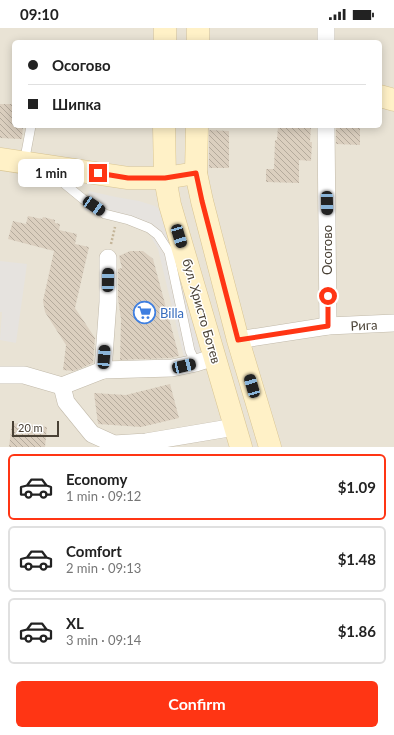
<!DOCTYPE html>
<html lang="en">
<head>
<meta charset="utf-8">
<style>
  :root { --surface:#fff; --page:#f6f6f6; --text:#222; --muted:#767676; --line:#e0e0e0; --accent:#ff3514 }
  body { margin:0; font-family:Lato,sans-serif; background:var(--page); color:var(--text); height:100vh; display:flex; flex-direction:column; font-size:15px; white-space:nowrap }
  * { box-sizing:border-box; margin:0 }
  p { font-size:13px; color:var(--muted) }
  .icon { flex:none; width:22px; height:22px; fill:none; stroke:currentColor; stroke-width:2; stroke-linecap:round; stroke-linejoin:round }
  .map { position:relative; height:419px; overflow:hidden }
  .panel { display:flex; flex-direction:column; background:var(--surface); flex:1 }
  .panel>* { flex:none }
  .top-card { position:absolute; left:12px; top:12px; width:370px; height:88px; border-radius:6px; box-shadow:0 2px 10px #0003; display:grid; align-content:center; height:88px; padding:0 16px; background:var(--surface) }
  .scale { position:absolute; left:12px; bottom:10px; width:47px; box-sizing:border-box; padding-left:4px; border:2px solid #494135; border-top:0; font-size:11px; line-height:14px; white-space:nowrap; color:#494135; -webkit-text-stroke:3px #fff; paint-order:stroke }
  .end { position:absolute; width:18px; height:18px; margin:-9px; border:5px solid #ff3514; background:#fff; box-shadow:0 0 0 2px #fff }
  .from { border-radius:50% }
  .bubble { position:absolute; height:28px; border-radius:6px; background:var(--surface); box-shadow:0 2px 10px #0003; font-size:13px; font-weight:700; line-height:28px; text-align:center }
  .car { position:absolute; width:12px; height:24px; margin:-12px -6px; border-radius:5px; box-shadow:0 0 3px 1px #0007; background:linear-gradient(#222 24%,#8ab4d8 0 40%,#222 0 76%,#8ab4d8 0 86%,#222 0) }
  .top-card b { display:flex; align-items:center; gap:14px; height:38px; font-size:15px }
  .top-card b+b { border-top:1px solid var(--line) }
  .top-card i { width:10px; height:10px; background:var(--text) }
  ul { padding:7px 0 0; list-style:none }
  li { display:flex; align-items:center; gap:12px; height:66px; margin:0 8px 6px; padding:0 8px; border:2px solid var(--line); border-radius:6px }
  li div { flex:1 }
  li b { display:block; font-size:15px }
  li em { font-style:normal; font-weight:700 }
  li.active { border-color:var(--accent) }
  li>.icon { width:36px; height:36px; stroke-width:1.5 }
  .action { display:flex; gap:8px; margin-top:auto; padding:8px 16px }
  .action a { flex:1; height:46px; border-radius:6px; background:var(--accent); color:#fff; font-size:16px; font-weight:700; line-height:46px; text-align:center }
  .status { display:flex; justify-content:space-between; align-items:center; height:28px; padding:0 20px; background:var(--surface); direction:ltr }
  .status svg { height:11px; fill:currentColor }
  .map>svg:first-child { display:block }
  .residential { fill:#e9e3d5; fill-rule:evenodd }
  .parking { fill:#e6e3df }
  .building { fill:url(#building-back-hatch) }
  .lines { fill:none; stroke-linecap:round; stroke-linejoin:round }
  .lane-casing { stroke:#c1b9a9; stroke-width:10 }
  .street-casing { stroke:#c1b9a9; stroke-width:18 }
  .secondary-casing { stroke:#d9c593; stroke-width:23 }
  .path { stroke:#c4b599; stroke-width:2.5; stroke-dasharray:2 2; stroke-linecap:butt }
  .lane { stroke:#fff; stroke-width:9 }
  .street { stroke:#fff; stroke-width:17 }
  .secondary { stroke:#fff1c7; stroke-width:22 }
  .route { stroke:#ff3514; stroke-width:5 }
  .labels { text-anchor:middle; dominant-baseline:central; stroke-width:3; stroke-linejoin:round; paint-order:stroke }
  .street-label { font-size:13px; fill:#494135; stroke:#fff }
  .shop-label { font-size:13px; fill:#366cbe; stroke:#fff; text-anchor:start }
</style>
</head>
<body>
<div class="status"><b>09:10</b><svg viewBox="0 0 49 12"><path d="M0 12V9h3v3zM5 12V6h3v6zM10 12V3h3v9zM15 12V0h3v12zM26 1h20v11H26zM47 4h2v5h-2z"/></svg></div>
<div class="map">
<svg width="394" height="419" viewBox="0 0 394 419">
  <defs>
    <pattern id="building-back-hatch" width="6" height="6" patternUnits="userSpaceOnUse"><rect width="6" height="6" fill="#dbcfbf"/><path d="M-1 5l2 2M0 0l6 6M5-1l2 2" fill="none" stroke="#b4aa9c"/></pattern>
  </defs>
  <rect width="100%" height="100%" fill="#f5f1e7"/>
  <path class="residential" d="M0 0H394V419H0ZM14 14H380V98H14Z"/>
  <g class="parking">
    <polygon points="89,163 116,169 139,173 155,178 166,187 171,202 201,328 185,333 158,221 150,207 140,198 84,182"/>
    <polygon points="0,233 27,236 16,315 0,312 2,284 0,284"/>
  </g>
  <g class="building">
    <polygon points="0,76 14,76 14,98 23,98 22,111 0,110"/>
    <polygon points="278,98 311,98 310,114 312,114 311,133 299,132 299,155 266,154 266,141 274,141 275,112 277,112"/>
    <polygon points="336,98 360,98 360,117 336,116"/>
    <polygon points="209,102 229,103 229,140 209,140"/>
    <polygon points="28,188 42,191 43,189 55,192 55,195 60,196 59,202 77,206 75,216 89,219 75,280 95,310 93,335 74,343 63,342 66,317 45,284 43,273 54,223 8,211 13,193 26,196"/>
    <polygon points="130,223 143,223 153,231 179,328 171,330 120,332 121,291 118,270 118,241 122,240 119,228"/>
    <polygon points="170,356 179,390 141,399 98,396 94,365 126,367"/>
    <polygon points="12,395 47,399 45,419 9,419"/>
  </g>
  <g class="lines">
    <defs>
      <g id="lane">
        <polyline points="24,135 31,98"/>
        <polyline points="50,144 83,171 105,186 129,192 149,200 158,207 169,224 190,323 196,335"/>
      </g>
      <g id="street">
        <polyline points="326,14 326,0"/>
        <polyline points="326,98 328,298"/>
        <polyline points="238,312 328,298 394,295"/>
        <polyline points="103,342 172,340 196,335 215,329"/>
        <polyline points="0,347 24,347 62,358 103,342 108,274 108,230"/>
        <polyline points="62,358 66,374 92,406 114,416 146,414 235,399"/>
      </g>
      <g id="secondary">
        <polyline points="198,0 198,14"/>
        <polyline points="165,14 165,0"/>
        <polyline points="380,68 394,72"/>
        <polyline points="164,98 165,150 170,177 241,419"/>
        <polyline points="197,98 196,145 202,173 238,312 270,419"/>
        <polyline points="0,131 128,150 165,150 196,145"/>
      </g>
    </defs>
    <use href="#lane" class="lane-casing"/>
    <use href="#street" class="street-casing"/>
    <use href="#secondary" class="secondary-casing"/>
    <polyline class="path" points="111,216 115,199"/>
    <use href="#lane" class="lane"/>
    <use href="#street" class="street"/>
    <use href="#secondary" class="secondary"/>
  </g>
  <g class="lines">
    <polyline class="route" points="98,145 128,150 165,150 196,145 202,173 238,312 328,298 328,268"/>
  </g>
  <defs>
    <symbol id="supermarket-ring" viewBox="-11 -11 22 22"><circle r="9.5" fill="#fff" stroke="#3f7fe0" stroke-width="1.5"/><path d="M-6-5.5h2.5l.6 2H6L4.5 2H-2.5L-4.4-4H-6ZM-1.5 3.2a1.3 1.3 0 1 0 .1 0ZM3 3.2a1.3 1.3 0 1 0 .1 0Z" fill="#3f7fe0"/></symbol>
  </defs>
  <g fill-rule="evenodd">
    <use href="#supermarket-ring" x="132" y="272" width="25" height="25"/>
  </g>
  <g class="labels">
    <g class="street-label">
      <text transform="translate(327 222) rotate(-90)">Осогово</text>
      <text transform="translate(202 283) rotate(74)">бул. Христо Ботев</text>
      <text transform="translate(364 297) rotate(-3)">Рига</text>
    </g>
    <g class="shop-label">
      <text x="160" y="285">Billa</text>
    </g>
  </g>
</svg>
<div class="scale">20 m</div>
<i class="end from" style="left:328px;top:268px"></i>
<i class="end" style="left:98px;top:145px"></i>
<div class="bubble" style="left:18px;top:131px;width:66px">1 min</div>
<i class="car" style="left:327px;top:175px;rotate:179deg"></i>
<i class="car" style="left:94px;top:178px;rotate:124deg"></i>
<i class="car" style="left:179px;top:208px;rotate:163deg"></i>
<i class="car" style="left:108px;top:252px;rotate:1deg"></i>
<i class="car" style="left:104px;top:329px;rotate:4deg"></i>
<i class="car" style="left:184px;top:338px;rotate:77deg"></i>
<i class="car" style="left:252px;top:358px;rotate:344deg"></i>
<div class="top-card">
<b><i class="from"></i>Осогово</b>
<b><i></i>Шипка</b>
</div>
</div>
<section class="panel">
<ul>
<li class="active"><svg class="icon" aria-label="car" viewBox="0 0 24 24"><path d="M5 17H2v-5l4-1 3-4h7l3 4 3 1v5h-3M9 17h6M6 11h13"/><circle cx="7" cy="17" r="2"/><circle cx="17" cy="17" r="2"/></svg><div><b>Economy</b><p>1 min · 09:12</p></div><em>$1.09</em></li>
<li><svg class="icon" aria-label="car" viewBox="0 0 24 24"><path d="M5 17H2v-5l4-1 3-4h7l3 4 3 1v5h-3M9 17h6M6 11h13"/><circle cx="7" cy="17" r="2"/><circle cx="17" cy="17" r="2"/></svg><div><b>Comfort</b><p>2 min · 09:13</p></div><em>$1.48</em></li>
<li><svg class="icon" aria-label="car" viewBox="0 0 24 24"><path d="M5 17H2v-5l4-1 3-4h7l3 4 3 1v5h-3M9 17h6M6 11h13"/><circle cx="7" cy="17" r="2"/><circle cx="17" cy="17" r="2"/></svg><div><b>XL</b><p>3 min · 09:14</p></div><em>$1.86</em></li>
</ul>
<div class="action"><a>Confirm</a></div>
</section>
</body>
</html>
